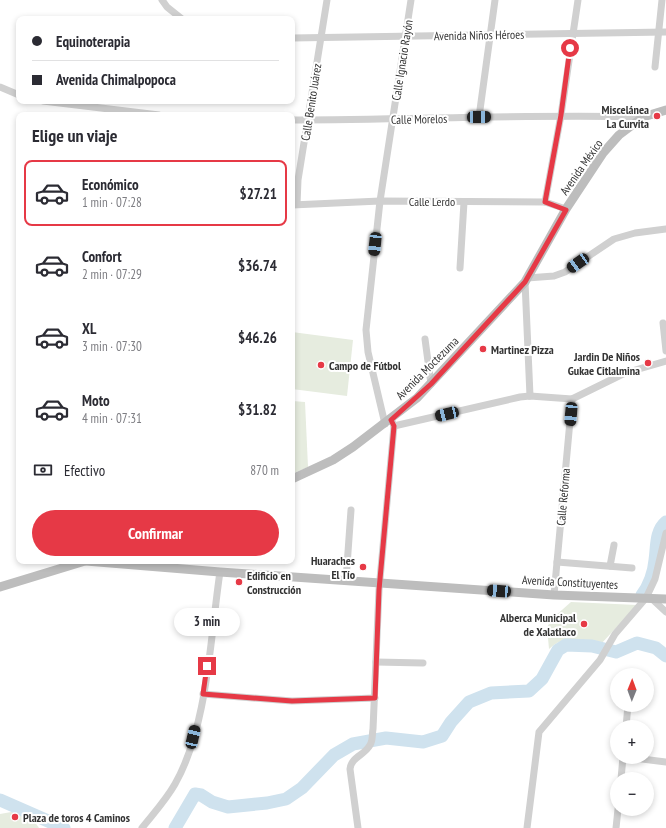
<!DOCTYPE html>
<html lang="es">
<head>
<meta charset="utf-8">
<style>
  :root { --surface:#fff; --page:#f7f7f7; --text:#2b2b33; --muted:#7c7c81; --line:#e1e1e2; --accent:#e63946 }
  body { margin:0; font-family:"PT Sans Narrow",sans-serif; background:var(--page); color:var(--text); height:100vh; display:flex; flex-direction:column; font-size:15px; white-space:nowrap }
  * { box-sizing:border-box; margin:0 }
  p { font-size:13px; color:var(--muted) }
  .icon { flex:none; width:22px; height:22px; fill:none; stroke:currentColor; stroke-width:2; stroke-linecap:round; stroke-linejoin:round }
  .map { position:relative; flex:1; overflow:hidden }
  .side { position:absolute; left:16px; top:112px; width:279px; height:452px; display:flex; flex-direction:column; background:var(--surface); border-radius:8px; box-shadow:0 2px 6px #0003 }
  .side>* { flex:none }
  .guide { position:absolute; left:16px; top:16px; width:279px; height:88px; border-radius:8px; box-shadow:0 2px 6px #0003; display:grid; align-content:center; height:88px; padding:0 16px; background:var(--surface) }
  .needle { width:26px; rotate:1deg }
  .fabs { position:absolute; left:610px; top:668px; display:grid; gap:8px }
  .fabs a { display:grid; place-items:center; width:44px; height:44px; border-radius:50%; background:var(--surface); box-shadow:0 2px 6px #0003; font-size:20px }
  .end { position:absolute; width:18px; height:18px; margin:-9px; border:5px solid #e63946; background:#fff; box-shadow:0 0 0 2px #fff }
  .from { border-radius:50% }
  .bubble { position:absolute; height:28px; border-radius:14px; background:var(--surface); box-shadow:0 2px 6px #0003; font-size:13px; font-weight:700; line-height:28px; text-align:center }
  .car { position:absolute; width:12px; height:24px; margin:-12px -6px; border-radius:5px; box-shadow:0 0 3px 1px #0007; background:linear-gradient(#222 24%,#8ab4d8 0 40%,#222 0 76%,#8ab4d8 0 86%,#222 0) }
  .guide b { display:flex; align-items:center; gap:14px; height:38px; font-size:15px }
  .guide b+b { border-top:1px solid var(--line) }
  .guide i { width:10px; height:10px; background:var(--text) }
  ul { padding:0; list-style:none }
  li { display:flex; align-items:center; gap:12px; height:66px; margin:0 8px 6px; padding:0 8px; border:2px solid transparent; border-radius:8px }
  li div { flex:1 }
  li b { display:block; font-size:15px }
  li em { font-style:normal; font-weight:700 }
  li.on { border-color:var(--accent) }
  li>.icon { width:36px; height:36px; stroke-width:1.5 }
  h2 { padding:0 16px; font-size:18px; line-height:48px }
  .pay { display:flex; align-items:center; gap:10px; height:44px; padding:0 16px; font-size:15px }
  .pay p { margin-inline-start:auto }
  .primary-button { display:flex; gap:8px; margin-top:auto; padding:8px 16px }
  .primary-button a { flex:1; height:46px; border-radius:24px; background:var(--accent); color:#fff; font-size:16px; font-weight:700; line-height:46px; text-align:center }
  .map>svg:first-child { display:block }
  .green { fill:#e6ecdf }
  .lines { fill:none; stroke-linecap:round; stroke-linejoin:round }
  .river { stroke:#cfe2ee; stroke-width:13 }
  .minor { stroke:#d0d0d0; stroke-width:7 }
  .secondary { stroke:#bdbdbd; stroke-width:9 }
  .route { stroke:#e63946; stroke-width:5 }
  .poi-dot { fill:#e63946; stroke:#fff; stroke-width:1.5 }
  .labels { text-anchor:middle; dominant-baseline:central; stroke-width:4; stroke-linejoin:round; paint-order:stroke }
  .street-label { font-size:12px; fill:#333; stroke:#fff }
  .poi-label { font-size:12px; font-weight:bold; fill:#333; stroke:#fff; text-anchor:end }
</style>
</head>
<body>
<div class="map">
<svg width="666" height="828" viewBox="0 0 666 828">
  <rect width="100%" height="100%" fill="#fff"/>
  <g class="green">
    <polygon points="292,332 353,340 347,396 292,389"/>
    <polygon points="292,401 305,402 308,467 292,474"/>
    <path d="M571 602 637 605 601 644C580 640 566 633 549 649L547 627 554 617Z"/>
    <path d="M17 811C27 815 33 819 39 828H0V814Z"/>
  </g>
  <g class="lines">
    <g class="river">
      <path d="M642 595C649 586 654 572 655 560 657 548 655 531 666 522"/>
      <polyline points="0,800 64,828"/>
      <polyline points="175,828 195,794 201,795 212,802 228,807 267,803 286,799 302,788 334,755 353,744 386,738 423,742 442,736 451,722 469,702 491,693 529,691 542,679 558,650 566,645 592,646 616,652 637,643 656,648 666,656"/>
    </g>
    <g class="minor">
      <polyline points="162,0 167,7 182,19"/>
      <polyline points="292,38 666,32"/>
      <polyline points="655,67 662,0"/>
      <polyline points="0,87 19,95"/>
      <polyline points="43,101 159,115"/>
      <polyline points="479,117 495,0"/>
      <path d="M292 120C409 120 526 114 643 117"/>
      <polyline points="545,202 561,115 578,0"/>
      <polyline points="297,204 298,180 327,0"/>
      <polyline points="292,205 380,201 545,202 566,209"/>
      <polyline points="460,268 464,202"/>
      <polyline points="527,278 554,276 565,272 614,239 635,233 666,229"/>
      <polyline points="525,282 530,396"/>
      <polyline points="663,323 666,351"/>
      <polyline points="425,339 431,384"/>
      <polyline points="385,424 368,352 366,330 380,201 411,0"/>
      <polyline points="394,426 520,397 530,396 572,399 625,373 666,361"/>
      <polyline points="557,562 632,568"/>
      <polyline points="610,566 614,545"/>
      <polyline points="346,580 351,510"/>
      <polyline points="554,595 572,399"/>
      <polyline points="651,598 666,612"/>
      <polyline points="376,662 423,663"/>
      <polyline points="631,675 631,673"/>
      <polyline points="203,694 292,701 375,698"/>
      <polyline points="626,727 628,705"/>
      <polyline points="626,757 666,762"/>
      <polyline points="621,779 623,757"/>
      <path d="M142 828C153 814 166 800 175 784 208 726 210 638 220 572"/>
      <path d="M358 828 350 769C351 757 365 755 370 745 373 741 372 734 373 729L379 590 394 426 391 419"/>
      <polyline points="527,828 539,732 600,660 615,634 646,598 655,579 666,533"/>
      <polyline points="616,828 618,809"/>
    </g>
    <g class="secondary">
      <polyline points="292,479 333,460 353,447 417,398 525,282 566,209 603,153 619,135 643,117 666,110"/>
      <polyline points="86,561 220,572 554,595 666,599"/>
      <polyline points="0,587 85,561"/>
    </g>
  </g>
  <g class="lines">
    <polyline class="route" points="207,666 203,694 292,701 375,698 379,590 394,426 391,420 431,384 525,282 566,210 545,202 561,115 570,48"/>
  </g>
  <g class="poi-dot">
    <circle cx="657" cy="116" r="4"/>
    <circle cx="483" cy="349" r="4"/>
    <circle cx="648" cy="363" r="4"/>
    <circle cx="321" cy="365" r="4"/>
    <circle cx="363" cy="567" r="4"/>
    <circle cx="239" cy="582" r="4"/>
    <circle cx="584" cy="624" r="4"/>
    <circle cx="15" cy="817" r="4"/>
  </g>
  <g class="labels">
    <g class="street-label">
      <text transform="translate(479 35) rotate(-1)">Avenida Niños Héroes</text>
      <text transform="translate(402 60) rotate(-81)">Calle Ignacio Rayón</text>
      <text transform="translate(311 102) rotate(-81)">Calle Benito Juárez</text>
      <text transform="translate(419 119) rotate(-1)">Calle Morelos</text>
      <text transform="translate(581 167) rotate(-55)">Avenida México</text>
      <text x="432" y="201">Calle Lerdo</text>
      <text transform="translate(427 368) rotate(-45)">Avenida Moctezuma</text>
      <text transform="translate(563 497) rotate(-85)">Calle Reforma</text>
      <text transform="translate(570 582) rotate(3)">Avenida Constituyentes</text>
    </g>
    <g class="poi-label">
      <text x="649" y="109">Miscelánea<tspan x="649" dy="14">La Curvita</tspan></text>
      <text x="491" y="349" text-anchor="start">Martinez Pizza</text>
      <text x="640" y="356">Jardin De Niños<tspan x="640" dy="14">Gukae Citlalmina</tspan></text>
      <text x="329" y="365" text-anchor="start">Campo de Fútbol</text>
      <text x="355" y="560">Huaraches<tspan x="355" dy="14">El Tío</tspan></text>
      <text x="247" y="575" text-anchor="start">Edificio en<tspan x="247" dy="14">Construcción</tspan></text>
      <text x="576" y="617">Alberca Municipal<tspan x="576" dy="14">de Xalatlaco</tspan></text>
      <text x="23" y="817" text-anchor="start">Plaza de toros 4 Caminos</text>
    </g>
  </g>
</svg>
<div class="fabs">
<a><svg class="needle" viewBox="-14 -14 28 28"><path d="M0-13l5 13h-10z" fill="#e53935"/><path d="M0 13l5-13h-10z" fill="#7c7c81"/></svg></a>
<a>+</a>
<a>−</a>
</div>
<i class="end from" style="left:570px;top:48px"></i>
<i class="end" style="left:207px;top:666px"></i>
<div class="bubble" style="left:174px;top:608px;width:66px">3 min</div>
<i class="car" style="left:479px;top:117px;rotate:89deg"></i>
<i class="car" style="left:375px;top:244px;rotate:186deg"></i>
<i class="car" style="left:578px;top:263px;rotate:235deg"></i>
<i class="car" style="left:447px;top:414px;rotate:257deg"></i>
<i class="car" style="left:571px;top:414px;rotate:185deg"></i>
<i class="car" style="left:499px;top:591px;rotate:274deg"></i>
<i class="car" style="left:193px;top:737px;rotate:13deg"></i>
<div class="guide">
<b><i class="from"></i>Equinoterapia</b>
<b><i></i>Avenida Chimalpopoca</b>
</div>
<section class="side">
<h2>Elige un viaje</h2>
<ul>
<li class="on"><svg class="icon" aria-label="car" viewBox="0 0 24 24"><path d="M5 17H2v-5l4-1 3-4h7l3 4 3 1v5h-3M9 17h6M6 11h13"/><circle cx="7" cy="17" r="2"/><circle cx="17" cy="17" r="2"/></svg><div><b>Económico</b><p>1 min · 07:28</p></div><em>$27.21</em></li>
<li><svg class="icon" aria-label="car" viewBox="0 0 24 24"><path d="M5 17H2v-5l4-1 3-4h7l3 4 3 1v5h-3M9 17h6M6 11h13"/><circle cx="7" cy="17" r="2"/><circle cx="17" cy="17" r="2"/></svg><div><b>Confort</b><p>2 min · 07:29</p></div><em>$36.74</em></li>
<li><svg class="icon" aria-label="car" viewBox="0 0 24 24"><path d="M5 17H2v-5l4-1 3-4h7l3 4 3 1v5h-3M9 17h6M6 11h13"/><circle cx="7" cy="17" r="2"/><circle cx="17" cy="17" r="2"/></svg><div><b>XL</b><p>3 min · 07:30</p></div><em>$46.26</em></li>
<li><svg class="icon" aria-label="car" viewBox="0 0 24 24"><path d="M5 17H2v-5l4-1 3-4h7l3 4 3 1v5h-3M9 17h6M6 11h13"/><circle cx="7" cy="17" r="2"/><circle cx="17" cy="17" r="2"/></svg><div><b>Moto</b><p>4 min · 07:31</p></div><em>$31.82</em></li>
</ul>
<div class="pay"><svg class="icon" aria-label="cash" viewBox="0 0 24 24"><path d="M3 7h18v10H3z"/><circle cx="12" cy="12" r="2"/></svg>Efectivo<p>870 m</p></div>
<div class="primary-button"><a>Confirmar</a></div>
</section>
</div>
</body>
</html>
